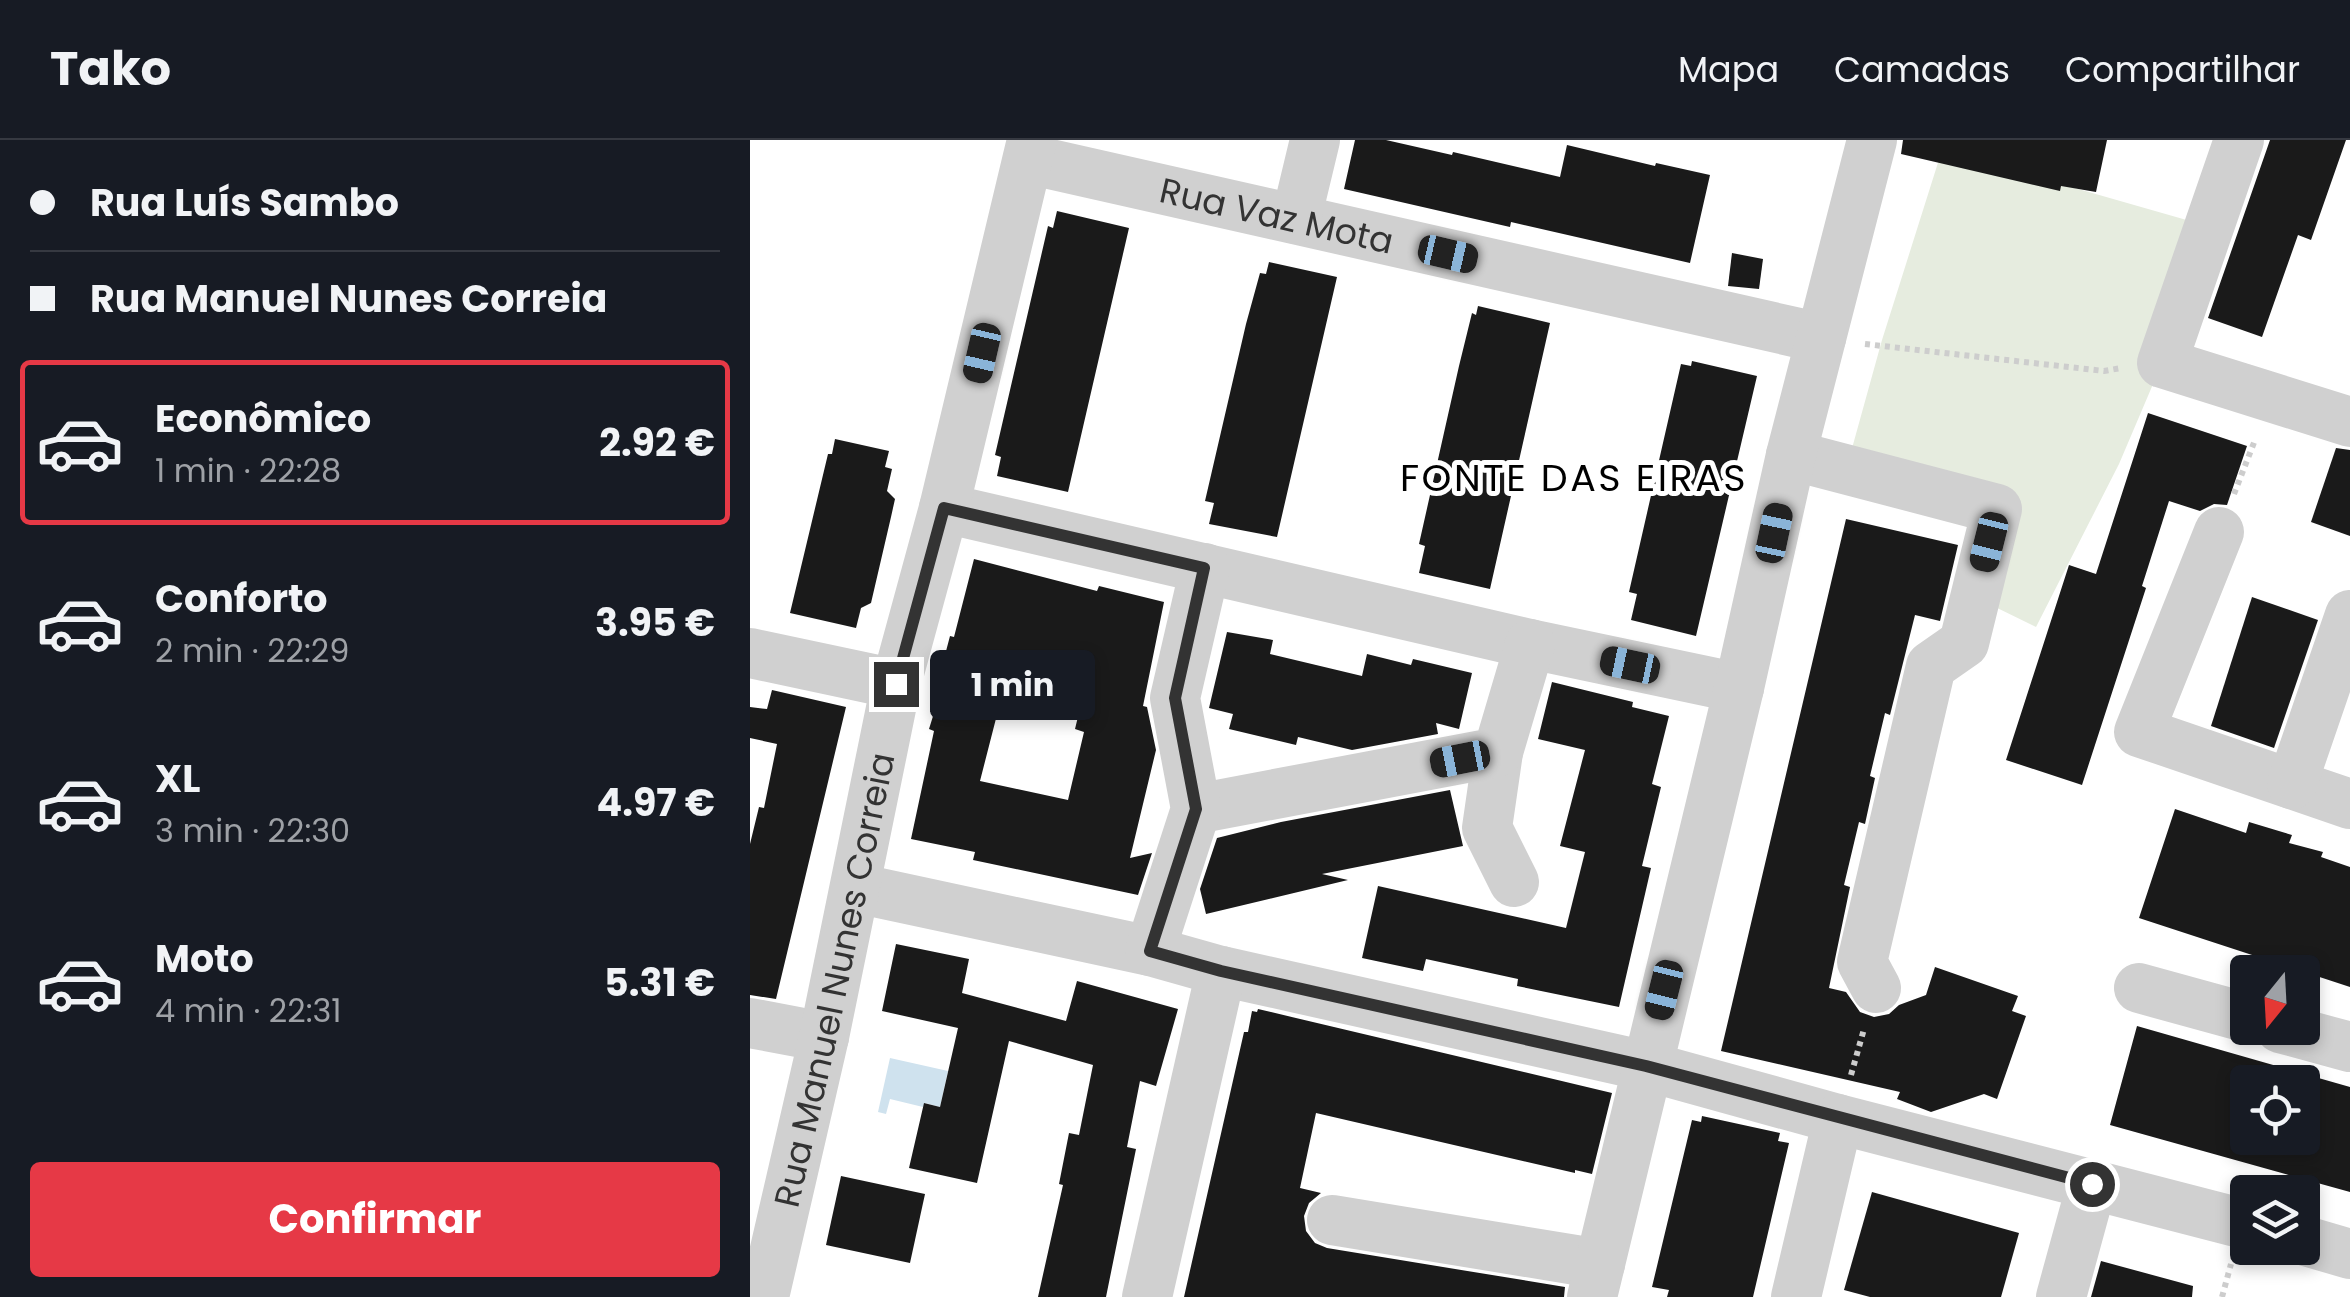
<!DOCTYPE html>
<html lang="pt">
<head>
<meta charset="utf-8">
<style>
  :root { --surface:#171b24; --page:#242831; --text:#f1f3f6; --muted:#9ea1a6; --line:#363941; --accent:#e63946 }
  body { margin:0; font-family:Poppins,sans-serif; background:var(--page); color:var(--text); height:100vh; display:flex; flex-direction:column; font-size:38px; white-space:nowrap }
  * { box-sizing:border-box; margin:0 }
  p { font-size:32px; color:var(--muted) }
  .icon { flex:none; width:55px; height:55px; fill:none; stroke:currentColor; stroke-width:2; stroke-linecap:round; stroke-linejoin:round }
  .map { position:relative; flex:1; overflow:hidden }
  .drawer { display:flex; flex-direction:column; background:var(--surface); width:750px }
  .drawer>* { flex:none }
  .hud { display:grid; align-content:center; height:220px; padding:0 30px; background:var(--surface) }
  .needle { width:65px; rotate:198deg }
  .fabs { position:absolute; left:1480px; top:815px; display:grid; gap:20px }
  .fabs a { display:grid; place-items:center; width:90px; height:90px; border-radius:10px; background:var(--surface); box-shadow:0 5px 15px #0003; font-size:50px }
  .end { position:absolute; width:45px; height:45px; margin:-22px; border:12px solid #333; background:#fff; box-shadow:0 0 0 5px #fff }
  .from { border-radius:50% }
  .bubble { position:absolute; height:70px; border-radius:10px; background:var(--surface); box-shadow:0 5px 15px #0003; font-size:32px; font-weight:700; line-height:70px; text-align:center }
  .car { position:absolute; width:30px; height:60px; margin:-30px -15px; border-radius:12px; box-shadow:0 0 8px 2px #0007; background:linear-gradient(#222 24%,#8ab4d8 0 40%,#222 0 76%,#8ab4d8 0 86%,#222 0) }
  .hud b { display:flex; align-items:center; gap:35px; height:95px; font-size:38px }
  .hud b+b { border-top:2px solid var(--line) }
  .hud i { width:25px; height:25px; background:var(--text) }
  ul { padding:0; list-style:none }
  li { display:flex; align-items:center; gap:30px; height:165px; margin:0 20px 15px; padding:0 10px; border:5px solid transparent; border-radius:10px }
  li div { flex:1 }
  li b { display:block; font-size:38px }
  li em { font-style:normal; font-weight:700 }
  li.active { border-color:var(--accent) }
  li>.icon { width:90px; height:90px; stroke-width:1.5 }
  .cta { display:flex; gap:20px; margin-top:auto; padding:20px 30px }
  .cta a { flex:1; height:115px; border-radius:10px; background:var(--accent); color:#fff; font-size:40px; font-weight:700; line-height:115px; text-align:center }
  header { display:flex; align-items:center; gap:60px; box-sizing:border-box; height:140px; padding:0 50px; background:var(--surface); border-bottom:2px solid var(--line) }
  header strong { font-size:48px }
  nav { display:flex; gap:55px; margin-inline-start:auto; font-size:35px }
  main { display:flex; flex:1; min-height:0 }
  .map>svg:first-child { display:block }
  .green { fill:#e6ecdf }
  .water { fill:#cfe2ee }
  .building { fill:#1a1a1a; fill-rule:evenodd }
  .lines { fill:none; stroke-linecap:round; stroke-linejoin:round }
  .path { stroke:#cdcdcd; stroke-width:6; stroke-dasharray:5 5; stroke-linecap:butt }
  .minor { stroke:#d0d0d0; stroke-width:50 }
  .route { stroke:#333; stroke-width:12 }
  .labels { text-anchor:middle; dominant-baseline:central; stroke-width:10; stroke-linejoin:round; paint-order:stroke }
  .street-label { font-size:35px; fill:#333; stroke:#fff }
  .neighbourhood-label { font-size:38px; letter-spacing:2.5px; fill:#000; stroke:#fff }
</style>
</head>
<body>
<header>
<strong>Tako</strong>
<nav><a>Mapa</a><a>Camadas</a><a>Compartilhar</a></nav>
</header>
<main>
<section class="drawer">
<div class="hud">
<b><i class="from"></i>Rua Luís Sambo</b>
<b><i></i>Rua Manuel Nunes Correia</b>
</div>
<ul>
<li class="active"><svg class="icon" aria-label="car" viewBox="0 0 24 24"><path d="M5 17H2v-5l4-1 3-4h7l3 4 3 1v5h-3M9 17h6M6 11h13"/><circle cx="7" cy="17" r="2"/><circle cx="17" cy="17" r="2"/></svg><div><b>Econômico</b><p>1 min · 22:28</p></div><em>2.92 €</em></li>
<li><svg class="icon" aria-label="car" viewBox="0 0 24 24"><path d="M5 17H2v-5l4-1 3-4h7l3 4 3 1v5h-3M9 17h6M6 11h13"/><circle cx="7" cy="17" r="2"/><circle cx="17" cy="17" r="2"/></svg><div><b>Conforto</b><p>2 min · 22:29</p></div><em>3.95 €</em></li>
<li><svg class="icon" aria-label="car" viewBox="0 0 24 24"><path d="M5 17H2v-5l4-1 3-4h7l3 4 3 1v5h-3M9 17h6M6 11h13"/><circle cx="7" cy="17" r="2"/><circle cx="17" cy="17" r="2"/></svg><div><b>XL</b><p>3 min · 22:30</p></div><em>4.97 €</em></li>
<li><svg class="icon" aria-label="car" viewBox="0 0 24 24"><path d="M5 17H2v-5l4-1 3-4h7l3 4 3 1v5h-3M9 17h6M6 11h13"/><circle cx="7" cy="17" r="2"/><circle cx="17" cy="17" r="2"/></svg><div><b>Moto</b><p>4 min · 22:31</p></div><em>5.31 €</em></li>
</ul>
<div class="cta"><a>Confirmar</a></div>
</section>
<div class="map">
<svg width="1600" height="1157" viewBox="0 0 1600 1157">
  <rect width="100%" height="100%" fill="#fff"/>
  <polygon class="green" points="1192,10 1461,87 1412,223 1369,324 1286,487 1237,463 1247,369 1096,330 1132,200"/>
  <polygon class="water" points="140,918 198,931 190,967 175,963 173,967 140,959 136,974 128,972"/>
  <g class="building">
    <polygon points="605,0 636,0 702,15 703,12 810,37 817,5 905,26 906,23 960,35 940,123 761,82 760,87 594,49"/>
    <polygon points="1153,0 1357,0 1346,52 1311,46 1310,51 1151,14"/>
    <polygon points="1520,0 1596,0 1561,100 1548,95 1512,197 1458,178"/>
    <polygon points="307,71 379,88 318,352 247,336 251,317 245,315 298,86 303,88"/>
    <polygon points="982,113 1013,119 1009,149 978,146"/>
    <polygon points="519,122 587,137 527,397 459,384 464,363 455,361 496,184 510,133 516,134"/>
    <polygon points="728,166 800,183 740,449 669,433 675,406 669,404 709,226 722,173 726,175"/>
    <polygon points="942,221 1007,236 946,496 881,480 887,454 879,452 931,224 941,226"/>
    <polygon points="1398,273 1497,306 1477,365 1464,364 1450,371 1419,361 1392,446 1396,448 1332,645 1256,620 1319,425 1346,434"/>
    <polygon points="85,299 139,311 135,327 142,329 137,351 145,359 141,377 121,463 111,468 106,488 40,473 78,314 82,314"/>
    <polygon points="1586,308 1600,310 1600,396 1561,382"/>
    <polygon points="1096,379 1208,405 1190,481 1165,475 1140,575 1135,573 1120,636 1125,638 1115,684 1109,682 1094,745 1100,747 1079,848 1096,852 1110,872 1124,877 1139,874 1149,865 1176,855 1185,827 1268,856 1262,871 1276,876 1247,959 1234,954 1181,972 1147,959 1150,952 971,911"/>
    <path d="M224 419 347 451 349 446 414 462 393 566 397 567 406 610 380 718 402 713 388 755 223 720 225 712 161 699 184 591 179 589 184 573 180 572 200 496 204 497ZM272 511 333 531 328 550 334 552 325 589 334 592 318 660 230 641 251 559 260 562Z"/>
    <polygon points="1502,457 1568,480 1524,608 1461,586"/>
    <polygon points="477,492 523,500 520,514 612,536 617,514 661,525 663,519 722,533 709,589 686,583 688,594 602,610 548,597 546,605 479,589 483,574 459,568"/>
    <polygon points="802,542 883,562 882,567 919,576 902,644 911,647 892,726 901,728 869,867 767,846 768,839 676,819 673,831 612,818 628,746 816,788 835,712 810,706 835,610 788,599"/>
    <polygon points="22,550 96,567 26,859 0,855 0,704 9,667 14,668 27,604 0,598 0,567 17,569"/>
    <polygon points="700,650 713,706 572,734 598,740 456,774 450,749 467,698 531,682"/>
    <polygon points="1425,669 1496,693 1499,682 1542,695 1539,703 1573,712 1571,717 1600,727 1600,847 1389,778"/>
    <polygon points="146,804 219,819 212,853 316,881 327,841 428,869 406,946 390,941 377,1007 386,1009 356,1157 288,1157 313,1045 309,1044 319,993 329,995 343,925 259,901 227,1043 159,1028 174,963 190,967 208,888 132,871"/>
    <polygon points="508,869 862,953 842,1034 825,1030 825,1033 566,973 550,1048 571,1053 559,1063 554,1076 556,1091 565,1103 577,1108 815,1147 814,1157 434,1157 494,892 498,892 502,871 507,872"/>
    <path d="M1387 886 1600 947V1052L1360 985ZM1498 942H1552V998H1498Z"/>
    <polygon points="952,976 1030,993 1028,1001 1039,1003 1003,1157 917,1157 919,1150 902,1147 942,980 951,982"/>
    <polygon points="91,1036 175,1054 160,1123 76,1105"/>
    <polygon points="1122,1052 1269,1093 1251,1157 1120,1157 1094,1150"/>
    <polygon points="1351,1121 1443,1146 1442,1157 1341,1157"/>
  </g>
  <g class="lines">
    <g class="path">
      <polyline points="1115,204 1354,231 1371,228"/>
      <polyline points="1484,354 1505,300"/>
      <polyline points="1101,935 1114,889"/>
      <polyline points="1472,1157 1481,1124"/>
    </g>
    <g class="minor">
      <polyline points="1489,0 1412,223 1600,282"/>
      <path id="s1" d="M278 19 1071 198"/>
      <polyline points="546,79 565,0"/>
      <polyline points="1041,315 1247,369 1214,503 1181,526 1112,822 1126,848"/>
      <polyline points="194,368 780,504 989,548"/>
      <polyline points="1469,392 1389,592 1600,664"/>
      <polyline points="0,513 146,544"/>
      <polyline points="748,612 737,688 764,742"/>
      <polyline points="1542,644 1600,475"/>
      <polyline points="446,669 748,612 780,504"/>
      <polyline points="106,748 400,811 471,831 896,926 1088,979 1498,1085"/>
      <polyline points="400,811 446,669 425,558 455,428"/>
      <polyline points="1389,848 1498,878"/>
      <polyline points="0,883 74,897"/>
      <polyline points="1530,888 1600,907"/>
      <polyline points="582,1080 850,1124"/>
      <polyline points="1552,1100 1600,1114"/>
      <path id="s2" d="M14 1157 74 897 146 544 194 368 282 0"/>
      <polyline points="397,1157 471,831"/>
      <polyline points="842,1157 989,548 1041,315 1122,0"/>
      <polyline points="1046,1157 1088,979"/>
      <polyline points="1311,1157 1342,1044"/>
    </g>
  </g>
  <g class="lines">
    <polyline class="route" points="146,544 194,368 454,428 425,558 446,669 400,811 471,831 896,926 1342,1044"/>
  </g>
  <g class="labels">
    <g class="street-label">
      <text stroke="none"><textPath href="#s1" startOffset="255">Rua Vaz Mota</textPath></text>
      <text stroke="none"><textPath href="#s2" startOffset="325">Rua Manuel Nunes Correia</textPath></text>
    </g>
    <g class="neighbourhood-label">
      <text x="824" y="337">FONTE DAS EIRAS</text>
    </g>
  </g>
</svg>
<div class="fabs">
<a><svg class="needle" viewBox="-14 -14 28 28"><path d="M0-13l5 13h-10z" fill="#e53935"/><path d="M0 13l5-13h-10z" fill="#9ea1a6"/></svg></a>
<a><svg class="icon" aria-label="locate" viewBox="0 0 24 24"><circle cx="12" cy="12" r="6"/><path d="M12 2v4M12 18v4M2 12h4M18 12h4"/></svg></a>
<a><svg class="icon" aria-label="layers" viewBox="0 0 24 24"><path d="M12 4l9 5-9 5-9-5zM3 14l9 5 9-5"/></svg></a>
</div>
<i class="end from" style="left:1342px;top:1044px"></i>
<i class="end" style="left:146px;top:544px"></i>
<div class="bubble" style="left:180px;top:510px;width:165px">1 min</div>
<i class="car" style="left:698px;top:114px;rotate:103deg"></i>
<i class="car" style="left:232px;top:213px;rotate:193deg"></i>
<i class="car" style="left:1024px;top:393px;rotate:12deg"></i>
<i class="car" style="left:1239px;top:402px;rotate:194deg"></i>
<i class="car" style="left:880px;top:525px;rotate:282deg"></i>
<i class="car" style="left:710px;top:619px;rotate:259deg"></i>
<i class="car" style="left:914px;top:850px;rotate:194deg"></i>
</div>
</main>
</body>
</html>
